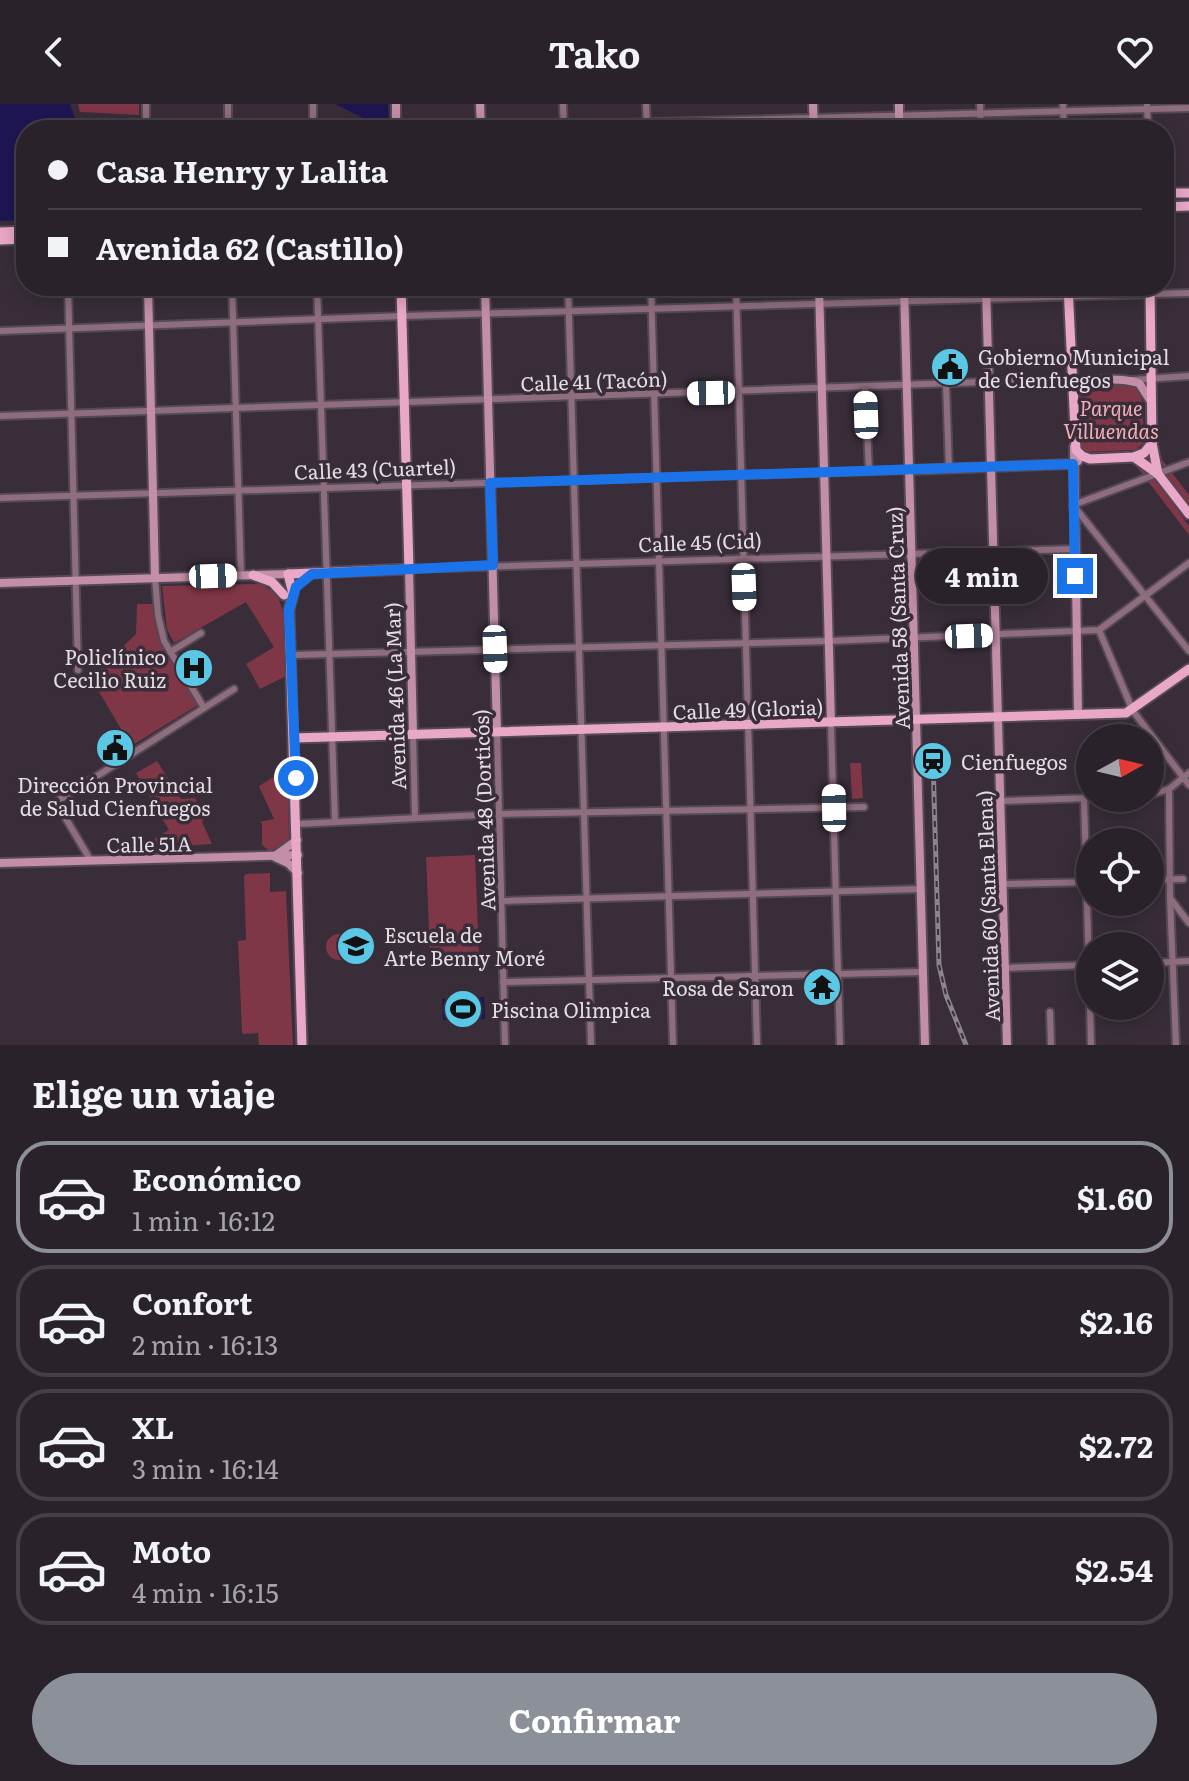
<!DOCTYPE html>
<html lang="es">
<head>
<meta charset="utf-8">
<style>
  :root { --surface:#2a222b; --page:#362f37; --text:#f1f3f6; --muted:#a5a4a9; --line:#463f47; --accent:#8c9099 }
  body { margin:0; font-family:Literata,serif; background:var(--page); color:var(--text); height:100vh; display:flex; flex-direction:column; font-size:30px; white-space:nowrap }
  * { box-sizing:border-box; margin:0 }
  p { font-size:26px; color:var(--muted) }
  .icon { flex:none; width:44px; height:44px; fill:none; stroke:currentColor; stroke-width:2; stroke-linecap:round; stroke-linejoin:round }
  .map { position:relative; height:941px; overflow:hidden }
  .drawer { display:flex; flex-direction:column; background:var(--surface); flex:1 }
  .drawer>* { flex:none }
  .banner { position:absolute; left:16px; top:16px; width:1158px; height:176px; border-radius:32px; box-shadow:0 4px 20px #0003,0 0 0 2px var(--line); display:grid; align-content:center; height:176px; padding:0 32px; background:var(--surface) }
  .needle { width:52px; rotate:82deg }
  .fabs { position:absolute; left:1076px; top:620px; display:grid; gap:16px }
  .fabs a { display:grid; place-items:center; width:88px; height:88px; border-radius:50%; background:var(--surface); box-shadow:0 4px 20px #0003,0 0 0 2px var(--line); font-size:40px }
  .end { position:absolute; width:36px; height:36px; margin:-18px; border:10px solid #1a73e8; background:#fff; box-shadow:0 0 0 4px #fff }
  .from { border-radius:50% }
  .bubble { position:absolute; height:56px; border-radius:28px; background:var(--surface); box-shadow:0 4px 20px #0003,0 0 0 2px var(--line); font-size:26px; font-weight:700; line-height:56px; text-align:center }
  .car { position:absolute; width:24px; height:48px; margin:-24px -12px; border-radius:10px; box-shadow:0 0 6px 2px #0007; background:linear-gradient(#fff 24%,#345 0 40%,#fff 0 76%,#345 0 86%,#fff 0) }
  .banner b { display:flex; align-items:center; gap:28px; height:76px; font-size:30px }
  .banner b+b { border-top:2px solid var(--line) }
  .banner i { width:20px; height:20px; background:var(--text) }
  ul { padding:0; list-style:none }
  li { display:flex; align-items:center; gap:24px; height:112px; margin:0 16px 12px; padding:0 16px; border:4px solid var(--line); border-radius:32px }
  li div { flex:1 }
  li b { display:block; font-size:30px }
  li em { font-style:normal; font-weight:700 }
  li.current { border-color:var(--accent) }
  li>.icon { width:72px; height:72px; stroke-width:1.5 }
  h2 { padding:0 32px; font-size:36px; line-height:96px }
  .cta { display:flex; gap:16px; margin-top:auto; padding:16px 32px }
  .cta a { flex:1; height:92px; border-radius:48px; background:var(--accent); color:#fff; font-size:32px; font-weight:700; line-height:92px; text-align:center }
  header { display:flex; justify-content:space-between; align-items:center; height:104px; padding:0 32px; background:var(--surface); font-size:36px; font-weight:700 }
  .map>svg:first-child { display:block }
  .green { fill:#7f3646 }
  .water { fill:#1e1652 }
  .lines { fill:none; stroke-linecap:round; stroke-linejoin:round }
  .street-casing { stroke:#544954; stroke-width:10 }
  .secondary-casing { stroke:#544954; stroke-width:12 }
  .primary-casing { stroke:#544954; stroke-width:13 }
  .street { stroke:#8e6d7e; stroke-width:6 }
  .secondary { stroke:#c28ea8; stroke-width:8 }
  .primary { stroke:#eaa8c9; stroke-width:9 }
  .rail-casing { stroke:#8c838d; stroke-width:5 }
  .rail { stroke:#382d39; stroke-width:2; stroke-dasharray:6; stroke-linecap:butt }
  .route { stroke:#1a73e8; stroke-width:10 }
  .labels { text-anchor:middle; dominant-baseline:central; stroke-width:7; stroke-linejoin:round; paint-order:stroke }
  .poi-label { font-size:20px; fill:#e4dde4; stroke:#382d39; text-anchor:start }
  .street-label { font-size:20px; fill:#e4dde4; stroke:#382d39 }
  .park-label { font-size:20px; font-style:italic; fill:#f3afba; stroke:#382d39 }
</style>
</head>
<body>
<header><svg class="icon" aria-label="back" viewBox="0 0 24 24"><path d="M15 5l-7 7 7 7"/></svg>Tako<svg class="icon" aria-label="heart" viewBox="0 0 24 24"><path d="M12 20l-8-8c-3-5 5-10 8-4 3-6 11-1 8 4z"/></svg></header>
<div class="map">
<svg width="1189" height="941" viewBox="0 0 1189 941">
  <rect width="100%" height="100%" fill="#382d39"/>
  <g class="green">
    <polygon points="78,0 139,0 139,11 80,8"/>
    <path d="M1130 280 1138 283 1142 290 1144 339 1135 346 1084 348 1079 343 1077 293C1084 275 1113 281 1130 280Z"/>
    <path d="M1157 349 1189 391V401C1178 387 1158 368 1157 349Z"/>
    <path d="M1134 359C1153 366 1176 405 1189 422V431Z"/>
    <polygon points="261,480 277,490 285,513 288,571 260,585 246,560 274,543 246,498 174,539 167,525 162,482"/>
    <polygon points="137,500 155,500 160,536 198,601 131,642 91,574 136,530"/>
    <polygon points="157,657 181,695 195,694 206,713 202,718 212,740 165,743 155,749 131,749 169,726 136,669"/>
    <polygon points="850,659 861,659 863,694 852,695"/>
    <polygon points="288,664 289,738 278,746 268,746 262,741 262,719 259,718 274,715 259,682"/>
    <polygon points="475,751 479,850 430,851 426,753"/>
    <polygon points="270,769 270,788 286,787 293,941 259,941 258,929 243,930 242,927 238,837 246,836 244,773 246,770"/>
    <circle cx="339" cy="843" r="13"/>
  </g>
  <g class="water">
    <polygon points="0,0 70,0 79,26 26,26 26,116 0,117"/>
    <polygon points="335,0 388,0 389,26 387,26"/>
    <polygon points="484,893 485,915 443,916 442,895"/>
  </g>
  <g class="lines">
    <defs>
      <g id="street">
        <polyline points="146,0 146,26"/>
        <polyline points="228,0 228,26"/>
        <polyline points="563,0 564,26"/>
        <polyline points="646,0 647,26"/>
        <polyline points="980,0 981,26"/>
        <polyline points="1063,0 1064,26"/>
        <polyline points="1147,0 1148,26"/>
        <polyline points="396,25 1189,4"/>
        <polyline points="313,26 313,0"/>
        <polyline points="68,182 78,566"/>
        <polyline points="232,182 241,471"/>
        <polyline points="317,182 335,717"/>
        <polyline points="568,182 591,941"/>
        <polyline points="651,182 673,941"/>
        <polyline points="736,182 757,941"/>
        <polyline points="0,227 403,212 1189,189"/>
        <polyline points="1133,276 1189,272"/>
        <polyline points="946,280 949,365"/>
        <polyline points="865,283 869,367"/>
        <polyline points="0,312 1072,275 1089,277"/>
        <polyline points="1189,358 1073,401 1189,547"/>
        <polyline points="0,394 909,366"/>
        <polyline points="409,465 1074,445"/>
        <polyline points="155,474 158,511 164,537 204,604"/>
        <polyline points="1099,526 1133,607 1189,681"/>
        <polyline points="170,548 201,529"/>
        <polyline points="292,551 829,537 1099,526 1189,459"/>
        <polyline points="831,619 840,941"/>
        <polyline points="497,628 505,941"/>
        <polyline points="413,630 415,713"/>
        <polyline points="1169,685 1170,794 1176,941"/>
        <polyline points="1150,691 1169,685 1189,669"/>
        <polyline points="1084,694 1090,901"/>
        <polyline points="1000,697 1090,694"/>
        <polyline points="297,720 500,710 864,703"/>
        <polyline points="91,757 56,698 234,585"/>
        <polyline points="1150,776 1183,775"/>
        <polyline points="1004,780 1090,778"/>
        <polyline points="1170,794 1189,819"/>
        <polyline points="502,797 921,785"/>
        <polyline points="1150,859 1189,857"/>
        <polyline points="1005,864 1089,861"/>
        <polyline points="503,878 923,868"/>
        <polyline points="1090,902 1091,941"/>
        <polyline points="1050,908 1051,941"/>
      </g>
      <g id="secondary">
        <polyline points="396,0 396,26"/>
        <polyline points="480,0 481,26"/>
        <polyline points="813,0 814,26"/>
        <polyline points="899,0 899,26"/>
        <polyline points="148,182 155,474"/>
        <polyline points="485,182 497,628"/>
        <polyline points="819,182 831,619"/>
        <polyline points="904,182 925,941"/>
        <polyline points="986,182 1007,941"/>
        <path d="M1074 292 1076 284C1091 273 1122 274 1139 279L1150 296"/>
        <polyline points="1074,343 1078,610"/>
        <polyline points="909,366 1073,360 1078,357"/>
        <polyline points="409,465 413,630"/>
        <polyline points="0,479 288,470"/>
        <polyline points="275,752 297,736"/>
        <polyline points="275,753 288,759 298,769"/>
        <polyline points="0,759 298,751"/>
      </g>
      <g id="primary">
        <polyline points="1164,89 1189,89"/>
        <polyline points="1164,103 1189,102"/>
        <polyline points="0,128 26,127"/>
        <polyline points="0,136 26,135"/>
        <polyline points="1068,182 1076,346 1082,352 1090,355 1134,353 1144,349 1152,339"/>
        <polyline points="1150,182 1152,339 1158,370"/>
        <polyline points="1134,353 1158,370 1189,410"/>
        <polyline points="288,470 293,490 289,506 302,941"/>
        <polyline points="288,470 409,465 401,182"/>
        <polyline points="253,471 272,478 284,491"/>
        <polyline points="294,634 1126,609 1189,565"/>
      </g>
    </defs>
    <use href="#street" class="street-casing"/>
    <use href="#secondary" class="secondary-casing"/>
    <use href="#primary" class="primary-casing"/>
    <use href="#street" class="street"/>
    <use href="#secondary" class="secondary"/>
    <use href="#primary" class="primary"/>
    <defs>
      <polyline id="rail" points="933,657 939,861 946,891 966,941"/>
    </defs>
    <use href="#rail" class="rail-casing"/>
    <use href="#rail" class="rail"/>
  </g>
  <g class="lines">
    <polyline class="route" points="296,674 289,506 296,483 312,470 493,461 490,379 1073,360 1075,472"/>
  </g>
  <defs>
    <symbol id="civic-disc" viewBox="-11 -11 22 22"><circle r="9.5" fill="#5ac8e5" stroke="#382d39"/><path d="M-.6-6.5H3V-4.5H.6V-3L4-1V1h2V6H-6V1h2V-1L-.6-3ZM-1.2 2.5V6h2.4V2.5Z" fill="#111"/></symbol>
    <symbol id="hospital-disc" viewBox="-11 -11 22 22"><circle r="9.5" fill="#5ac8e5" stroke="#382d39"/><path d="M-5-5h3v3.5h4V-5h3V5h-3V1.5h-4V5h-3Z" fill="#111"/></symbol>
    <symbol id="station-disc" viewBox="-11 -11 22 22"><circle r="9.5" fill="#5ac8e5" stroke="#382d39"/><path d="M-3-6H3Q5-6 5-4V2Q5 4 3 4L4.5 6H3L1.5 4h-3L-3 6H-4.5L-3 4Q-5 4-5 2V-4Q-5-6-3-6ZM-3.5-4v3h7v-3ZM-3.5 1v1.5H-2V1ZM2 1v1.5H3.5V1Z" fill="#111"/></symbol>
    <symbol id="school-disc" viewBox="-11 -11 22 22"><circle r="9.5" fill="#5ac8e5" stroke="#382d39"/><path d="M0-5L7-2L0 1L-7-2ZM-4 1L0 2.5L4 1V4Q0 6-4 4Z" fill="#111"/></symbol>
    <symbol id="temple-disc" viewBox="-11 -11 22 22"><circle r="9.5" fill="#5ac8e5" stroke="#382d39"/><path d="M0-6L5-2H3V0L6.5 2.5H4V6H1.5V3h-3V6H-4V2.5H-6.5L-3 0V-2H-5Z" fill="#111"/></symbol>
    <symbol id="stadium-disc" viewBox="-11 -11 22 22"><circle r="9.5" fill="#5ac8e5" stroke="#382d39"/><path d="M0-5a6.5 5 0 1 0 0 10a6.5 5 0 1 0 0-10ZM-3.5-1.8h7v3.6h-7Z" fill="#111"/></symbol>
  </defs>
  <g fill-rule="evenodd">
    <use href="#civic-disc" x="928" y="241" width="44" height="44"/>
    <use href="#hospital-disc" x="172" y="542" width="44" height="44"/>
    <use href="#civic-disc" x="93" y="622" width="44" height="44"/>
    <use href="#station-disc" x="911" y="635" width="44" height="44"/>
    <use href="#school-disc" x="334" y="820" width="44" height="44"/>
    <use href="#temple-disc" x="800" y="861" width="44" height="44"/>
    <use href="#stadium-disc" x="441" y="883" width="44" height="44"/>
  </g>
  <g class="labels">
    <g class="poi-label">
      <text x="978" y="252">Gobierno Municipal<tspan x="978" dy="23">de Cienfuegos</tspan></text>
      <text x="166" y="552" text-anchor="end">Policlínico<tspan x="166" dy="23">Cecilio Ruiz</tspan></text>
      <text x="961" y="657">Cienfuegos</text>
      <text x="115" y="680" text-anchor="middle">Dirección Provincial<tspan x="115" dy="23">de Salud Cienfuegos</tspan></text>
      <text x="384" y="830">Escuela de<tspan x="384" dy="23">Arte Benny Moré</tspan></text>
      <text x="794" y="883" text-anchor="end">Rosa de Saron</text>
      <text x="491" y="905">Piscina Olimpica</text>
    </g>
    <g class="street-label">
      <text transform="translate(594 276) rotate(-2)">Calle 41 (Tacón)</text>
      <text transform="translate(375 364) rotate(-2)">Calle 43 (Cuartel)</text>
      <text transform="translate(700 437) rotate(-2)">Calle 45 (Cid)</text>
      <text transform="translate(897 514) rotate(-92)">Avenida 58 (Santa Cruz)</text>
      <text transform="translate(394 592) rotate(-92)">Avenida 46 (La Mar)</text>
      <text transform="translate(748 604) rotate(-2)">Calle 49 (Gloria)</text>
      <text transform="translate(483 706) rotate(-92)">Avenida 48 (Dorticós)</text>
      <text transform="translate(149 739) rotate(-1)">Calle 51A</text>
      <text transform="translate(987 802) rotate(-92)">Avenida 60 (Santa Elena)</text>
    </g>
    <g class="park-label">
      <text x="1111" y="303">Parque<tspan x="1111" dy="23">Villuendas</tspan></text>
    </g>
  </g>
</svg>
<div class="fabs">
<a><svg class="needle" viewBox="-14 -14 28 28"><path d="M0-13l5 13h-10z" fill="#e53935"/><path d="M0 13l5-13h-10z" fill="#a5a4a9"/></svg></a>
<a><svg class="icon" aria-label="locate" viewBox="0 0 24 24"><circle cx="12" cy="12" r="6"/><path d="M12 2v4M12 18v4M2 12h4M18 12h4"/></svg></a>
<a><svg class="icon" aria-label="layers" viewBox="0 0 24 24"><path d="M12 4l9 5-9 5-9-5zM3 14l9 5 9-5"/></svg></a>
</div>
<i class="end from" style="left:296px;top:674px"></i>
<i class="end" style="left:1075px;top:472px"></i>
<div class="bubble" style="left:916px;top:444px;width:132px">4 min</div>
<i class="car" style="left:711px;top:289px;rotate:269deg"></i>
<i class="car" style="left:866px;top:311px;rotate:358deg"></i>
<i class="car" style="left:213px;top:472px;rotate:88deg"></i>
<i class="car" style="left:744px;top:483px;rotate:178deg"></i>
<i class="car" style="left:969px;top:532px;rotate:88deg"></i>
<i class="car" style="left:495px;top:545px;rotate:178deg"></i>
<i class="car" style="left:834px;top:704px;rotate:359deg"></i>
<div class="banner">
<b><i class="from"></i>Casa Henry y Lalita</b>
<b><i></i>Avenida 62 (Castillo)</b>
</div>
</div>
<section class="drawer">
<h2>Elige un viaje</h2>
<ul>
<li class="current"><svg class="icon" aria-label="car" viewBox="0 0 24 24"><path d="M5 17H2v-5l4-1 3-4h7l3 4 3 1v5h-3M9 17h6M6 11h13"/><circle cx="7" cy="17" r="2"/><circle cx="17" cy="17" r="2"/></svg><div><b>Económico</b><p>1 min · 16:12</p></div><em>$1.60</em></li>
<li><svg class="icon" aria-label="car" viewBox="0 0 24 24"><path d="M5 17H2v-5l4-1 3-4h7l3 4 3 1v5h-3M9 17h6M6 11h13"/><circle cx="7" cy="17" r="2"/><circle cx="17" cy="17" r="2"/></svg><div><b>Confort</b><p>2 min · 16:13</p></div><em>$2.16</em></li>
<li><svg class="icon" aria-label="car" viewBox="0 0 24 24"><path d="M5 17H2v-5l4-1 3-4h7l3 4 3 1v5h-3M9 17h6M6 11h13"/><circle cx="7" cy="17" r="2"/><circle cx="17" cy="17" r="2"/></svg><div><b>XL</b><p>3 min · 16:14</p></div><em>$2.72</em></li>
<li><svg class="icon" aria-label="car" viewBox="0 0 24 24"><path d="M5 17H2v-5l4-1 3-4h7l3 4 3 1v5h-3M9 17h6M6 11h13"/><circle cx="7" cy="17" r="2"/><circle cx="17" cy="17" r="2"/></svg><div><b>Moto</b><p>4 min · 16:15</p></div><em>$2.54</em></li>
</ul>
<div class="cta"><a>Confirmar</a></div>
</section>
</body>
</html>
